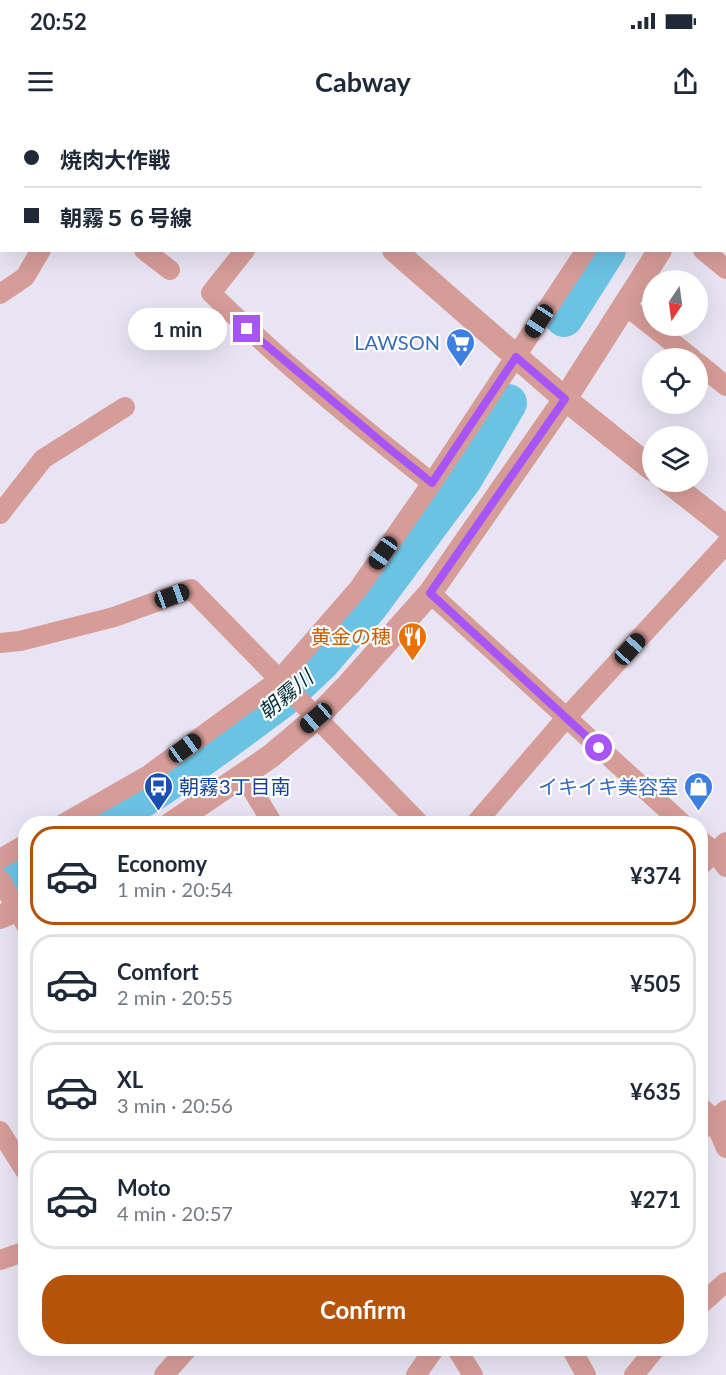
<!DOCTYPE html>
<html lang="en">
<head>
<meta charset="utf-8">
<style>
  :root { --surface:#fff; --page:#f2f2f3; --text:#1f2937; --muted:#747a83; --line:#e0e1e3; --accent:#b45309 }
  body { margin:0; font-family:Lato,"Noto Sans JP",sans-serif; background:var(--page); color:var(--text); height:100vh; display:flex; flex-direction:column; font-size:22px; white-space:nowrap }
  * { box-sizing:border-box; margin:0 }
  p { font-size:20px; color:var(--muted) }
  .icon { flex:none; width:33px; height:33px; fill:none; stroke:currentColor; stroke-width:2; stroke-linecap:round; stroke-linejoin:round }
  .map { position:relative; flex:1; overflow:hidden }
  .sheet { position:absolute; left:18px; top:696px; width:690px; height:540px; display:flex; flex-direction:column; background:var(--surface); border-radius:24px; box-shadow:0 6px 24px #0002 }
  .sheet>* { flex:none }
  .guide { position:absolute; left:0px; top:0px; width:726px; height:132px; box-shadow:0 6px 24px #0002; display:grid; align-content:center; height:132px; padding:0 24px; background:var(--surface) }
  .needle { width:39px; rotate:193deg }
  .controls { position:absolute; left:642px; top:150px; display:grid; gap:12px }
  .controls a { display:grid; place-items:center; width:66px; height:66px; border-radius:50%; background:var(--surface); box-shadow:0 6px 24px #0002; font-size:30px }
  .end { position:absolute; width:27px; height:27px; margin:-14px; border:8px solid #a855f7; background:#fff; box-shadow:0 0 0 3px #fff }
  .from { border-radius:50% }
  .bubble { position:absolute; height:42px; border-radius:21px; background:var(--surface); box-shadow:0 6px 24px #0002; font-size:20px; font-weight:700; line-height:42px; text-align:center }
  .car { position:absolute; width:18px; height:36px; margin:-18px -9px; border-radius:8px; box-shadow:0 0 4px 2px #0007; background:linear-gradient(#222 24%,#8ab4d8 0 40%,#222 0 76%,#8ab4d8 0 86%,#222 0) }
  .guide b { display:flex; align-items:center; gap:21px; height:57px; font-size:22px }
  .guide b+b { border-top:2px solid var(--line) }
  .guide i { width:15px; height:15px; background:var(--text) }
  ul { padding:10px 0 0; list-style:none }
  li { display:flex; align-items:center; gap:18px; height:99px; margin:0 12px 9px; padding:0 12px; border:3px solid var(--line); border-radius:24px }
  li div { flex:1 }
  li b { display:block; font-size:22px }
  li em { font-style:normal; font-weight:700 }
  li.current { border-color:var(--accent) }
  li>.icon { width:54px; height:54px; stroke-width:1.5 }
  .primary-button { display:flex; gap:12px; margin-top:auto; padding:12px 24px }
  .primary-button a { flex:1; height:69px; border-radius:24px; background:var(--accent); color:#fff; font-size:24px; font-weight:700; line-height:69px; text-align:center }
  .status { display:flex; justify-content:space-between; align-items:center; height:42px; padding:0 30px; background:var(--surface); direction:ltr }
  .status svg { height:16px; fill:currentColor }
  header { display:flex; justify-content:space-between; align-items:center; height:78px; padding:0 24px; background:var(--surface); font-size:27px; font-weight:700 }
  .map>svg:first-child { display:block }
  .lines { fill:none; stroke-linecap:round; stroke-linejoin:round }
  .river { stroke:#6bc3e4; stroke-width:38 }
  .minor { stroke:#d69c97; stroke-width:20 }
  .tertiary { stroke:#d69c97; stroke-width:24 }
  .route { stroke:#a855f7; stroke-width:8 }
  .labels { text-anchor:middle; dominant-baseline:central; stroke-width:4.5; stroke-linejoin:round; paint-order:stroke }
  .shop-label { font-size:20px; fill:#366cbe; stroke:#fff; text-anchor:end }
  .food-label { font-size:20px; fill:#c56008; stroke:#fff; text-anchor:end }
  .transit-label { font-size:20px; fill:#164399; stroke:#fff; text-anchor:start }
  .water-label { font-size:21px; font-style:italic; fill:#07313f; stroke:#fff }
</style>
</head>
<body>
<div class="status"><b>20:52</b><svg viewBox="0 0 49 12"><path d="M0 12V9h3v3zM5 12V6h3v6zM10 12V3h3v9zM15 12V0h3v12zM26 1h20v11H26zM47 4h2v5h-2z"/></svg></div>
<header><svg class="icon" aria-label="menu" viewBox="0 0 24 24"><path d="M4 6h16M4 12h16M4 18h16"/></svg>Cabway<svg class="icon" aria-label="share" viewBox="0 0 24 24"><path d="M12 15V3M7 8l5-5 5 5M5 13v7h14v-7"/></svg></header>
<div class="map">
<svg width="726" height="1255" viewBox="0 0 726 1255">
  <rect width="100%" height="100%" fill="#e8e4f3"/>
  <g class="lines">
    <g class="river">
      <polyline points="693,2 695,0"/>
      <polyline points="564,198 607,130"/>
      <polyline points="102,704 158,669 221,624 282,579 322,541 369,486 464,358 508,283"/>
      <polyline points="0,758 26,747"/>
    </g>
    <g class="minor">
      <polyline points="425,0 426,2"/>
      <polyline points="53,2 54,0"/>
      <polyline points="146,2 147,0"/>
      <polyline points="458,2 459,0"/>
      <polyline points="671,2 672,0"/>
      <polyline points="144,130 170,150"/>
      <path d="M245 130 211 173C280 241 356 303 432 363"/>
      <polyline points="703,130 726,149"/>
      <polyline points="0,174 25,157 41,130"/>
      <polyline points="625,185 692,238"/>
      <polyline points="698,243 726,266"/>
      <polyline points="0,394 43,339 125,287"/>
      <polyline points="430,473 683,704"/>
      <polyline points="0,523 20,521 114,497 191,469 420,704"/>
      <polyline points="244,656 273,704"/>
      <polyline points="63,704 147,656 279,560 359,468 432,363 586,130"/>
      <polyline points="475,704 566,598 726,424"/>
      <polyline points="700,720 715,732 726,747"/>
      <polyline points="0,739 26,724"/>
      <polyline points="700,746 726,722"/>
      <polyline points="0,759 26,805"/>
      <polyline points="700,986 714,1000 726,1028"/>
      <polyline points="0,1011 26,1052"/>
      <polyline points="700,1011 726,990"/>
      <polyline points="0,1140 26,1131"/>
      <polyline points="700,1185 726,1162"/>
      <polyline points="456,1228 473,1255"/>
      <polyline points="571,1228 586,1255"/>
      <polyline points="164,1255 188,1228"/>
      <polyline points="416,1255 435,1228"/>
      <polyline points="634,1255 656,1228"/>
    </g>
    <g class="tertiary">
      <polyline points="259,0 260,2"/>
      <polyline points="724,29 726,27"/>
      <polyline points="394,130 565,279 652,349"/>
      <polyline points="669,362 726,407"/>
      <polyline points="171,704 271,636 316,598 349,564 430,473 565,279 660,130"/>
      <polyline points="0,797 26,786"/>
    </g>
  </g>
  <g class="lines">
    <polyline class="route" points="247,209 391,330 432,363 516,237 565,279 430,473 599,628"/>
  </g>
  <defs>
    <symbol id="supermarket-pin" viewBox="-11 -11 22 30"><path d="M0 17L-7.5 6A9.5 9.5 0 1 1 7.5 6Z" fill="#3f7fe0" stroke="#fff"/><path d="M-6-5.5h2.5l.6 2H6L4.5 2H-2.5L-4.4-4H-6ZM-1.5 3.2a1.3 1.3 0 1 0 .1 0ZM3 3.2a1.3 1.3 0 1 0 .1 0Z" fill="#fff"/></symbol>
    <symbol id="restaurant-pin" viewBox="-11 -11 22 30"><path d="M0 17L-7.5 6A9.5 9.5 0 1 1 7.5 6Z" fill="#e8710a" stroke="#fff"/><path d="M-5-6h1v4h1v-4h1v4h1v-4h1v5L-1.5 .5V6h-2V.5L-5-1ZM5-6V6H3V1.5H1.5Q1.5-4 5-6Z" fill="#fff"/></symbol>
    <symbol id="bus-pin" viewBox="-11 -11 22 30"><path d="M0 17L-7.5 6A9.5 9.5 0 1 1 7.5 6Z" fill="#1a4fb4" stroke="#fff"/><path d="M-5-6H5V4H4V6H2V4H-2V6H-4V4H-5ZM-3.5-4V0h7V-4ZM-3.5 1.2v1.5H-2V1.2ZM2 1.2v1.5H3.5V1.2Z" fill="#fff"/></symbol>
    <symbol id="shop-pin" viewBox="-11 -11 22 30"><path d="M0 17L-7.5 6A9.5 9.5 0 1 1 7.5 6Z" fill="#3f7fe0" stroke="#fff"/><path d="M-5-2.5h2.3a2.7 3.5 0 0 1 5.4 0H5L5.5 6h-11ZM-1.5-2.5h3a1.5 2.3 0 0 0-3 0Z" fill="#fff"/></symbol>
  </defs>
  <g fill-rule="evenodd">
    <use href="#supermarket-pin" x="444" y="206" width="33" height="45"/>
    <use href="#restaurant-pin" x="396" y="500" width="33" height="45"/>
    <use href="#bus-pin" x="142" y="650" width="33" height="45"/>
    <use href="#shop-pin" x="682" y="650" width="33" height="45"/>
  </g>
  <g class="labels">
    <g class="shop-label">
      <text x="440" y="222">LAWSON</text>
      <text x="678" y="666">イキイキ美容室</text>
    </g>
    <g class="food-label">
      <text x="391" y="516">黄金の穂</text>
    </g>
    <g class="transit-label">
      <text x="179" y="666">朝霧3丁目南</text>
    </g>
    <g class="water-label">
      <text transform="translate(285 574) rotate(-40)">朝霧川</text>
    </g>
  </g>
</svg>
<div class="controls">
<a><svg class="needle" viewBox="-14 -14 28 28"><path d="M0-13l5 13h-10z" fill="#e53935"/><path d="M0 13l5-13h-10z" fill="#747a83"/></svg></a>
<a><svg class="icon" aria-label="locate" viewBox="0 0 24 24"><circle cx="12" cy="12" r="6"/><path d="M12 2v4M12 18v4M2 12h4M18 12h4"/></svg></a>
<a><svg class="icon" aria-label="layers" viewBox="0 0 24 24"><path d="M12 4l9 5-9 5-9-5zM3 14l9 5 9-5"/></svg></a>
</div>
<i class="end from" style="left:599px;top:628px"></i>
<i class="end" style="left:247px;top:209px"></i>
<div class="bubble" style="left:128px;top:188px;width:99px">1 min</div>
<i class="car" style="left:539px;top:201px;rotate:213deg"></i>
<i class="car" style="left:383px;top:433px;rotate:215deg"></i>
<i class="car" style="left:172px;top:476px;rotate:70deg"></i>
<i class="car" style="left:630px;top:529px;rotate:42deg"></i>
<i class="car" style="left:316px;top:598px;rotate:229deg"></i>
<i class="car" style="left:185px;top:628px;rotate:54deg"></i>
<div class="guide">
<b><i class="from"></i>焼肉大作戦</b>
<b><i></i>朝霧５６号線</b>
</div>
<section class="sheet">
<ul>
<li class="current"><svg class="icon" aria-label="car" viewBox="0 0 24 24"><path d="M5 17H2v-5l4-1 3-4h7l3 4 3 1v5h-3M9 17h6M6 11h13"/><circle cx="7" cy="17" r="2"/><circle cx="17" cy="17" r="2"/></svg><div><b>Economy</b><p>1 min · 20:54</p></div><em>¥374</em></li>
<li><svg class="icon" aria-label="car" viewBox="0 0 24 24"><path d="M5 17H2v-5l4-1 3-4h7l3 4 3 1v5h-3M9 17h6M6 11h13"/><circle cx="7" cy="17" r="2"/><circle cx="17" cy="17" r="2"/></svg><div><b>Comfort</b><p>2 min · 20:55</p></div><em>¥505</em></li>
<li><svg class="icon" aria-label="car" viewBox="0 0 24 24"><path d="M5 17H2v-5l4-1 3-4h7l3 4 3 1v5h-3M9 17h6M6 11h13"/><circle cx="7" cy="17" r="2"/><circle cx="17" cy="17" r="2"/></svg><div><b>XL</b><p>3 min · 20:56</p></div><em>¥635</em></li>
<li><svg class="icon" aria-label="car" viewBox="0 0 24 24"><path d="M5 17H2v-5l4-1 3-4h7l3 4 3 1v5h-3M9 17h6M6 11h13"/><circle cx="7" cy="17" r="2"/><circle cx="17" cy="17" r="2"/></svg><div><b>Moto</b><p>4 min · 20:57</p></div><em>¥271</em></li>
</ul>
<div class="primary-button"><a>Confirm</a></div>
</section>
</div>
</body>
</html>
